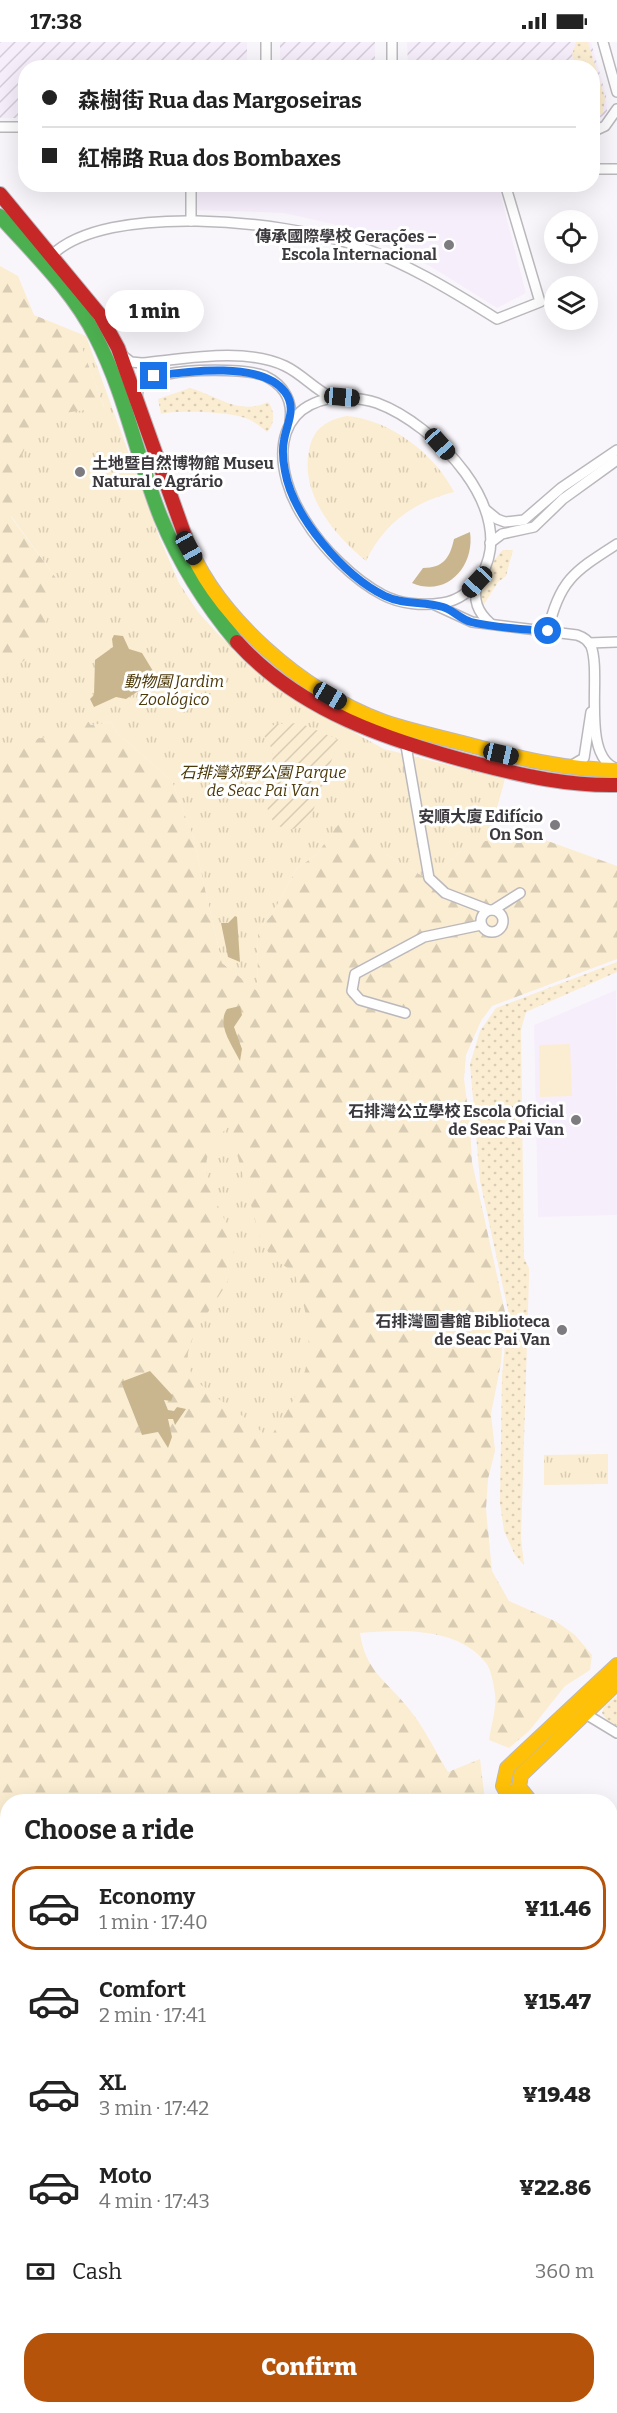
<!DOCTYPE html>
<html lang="en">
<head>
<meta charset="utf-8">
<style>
  :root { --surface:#fff; --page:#f2f2f2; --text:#222; --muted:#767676; --line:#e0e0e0; --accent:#b45309 }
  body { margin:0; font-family:Bitter,"Noto Sans SC",serif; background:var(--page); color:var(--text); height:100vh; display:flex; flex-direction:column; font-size:22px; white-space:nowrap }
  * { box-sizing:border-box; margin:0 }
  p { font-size:20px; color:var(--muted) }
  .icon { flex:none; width:33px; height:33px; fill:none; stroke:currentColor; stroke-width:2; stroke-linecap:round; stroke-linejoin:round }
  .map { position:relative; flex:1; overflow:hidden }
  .sheet { position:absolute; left:0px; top:1752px; width:618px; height:620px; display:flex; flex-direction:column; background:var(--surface); border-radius:24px 24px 0 0; box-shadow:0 6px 24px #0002 }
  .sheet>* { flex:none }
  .hud { position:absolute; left:18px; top:18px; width:582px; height:132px; border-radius:24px; box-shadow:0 6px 24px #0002; display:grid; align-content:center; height:132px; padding:0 24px; background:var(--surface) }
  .controls { position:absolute; left:544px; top:168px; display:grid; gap:12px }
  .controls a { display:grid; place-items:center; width:54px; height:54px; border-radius:50%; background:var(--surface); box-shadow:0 6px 24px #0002; font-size:30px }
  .end { position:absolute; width:27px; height:27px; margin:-14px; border:8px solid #1a73e8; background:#fff; box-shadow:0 0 0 3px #fff }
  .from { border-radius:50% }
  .bubble { position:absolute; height:42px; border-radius:21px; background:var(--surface); box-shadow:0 6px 24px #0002; font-size:20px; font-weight:800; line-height:42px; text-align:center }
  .car { position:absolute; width:18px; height:36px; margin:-18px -9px; border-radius:8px; box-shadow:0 0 4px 2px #0007; background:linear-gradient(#222 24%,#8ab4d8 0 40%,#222 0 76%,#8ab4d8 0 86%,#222 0) }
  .hud b { display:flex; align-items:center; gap:21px; height:57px; font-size:22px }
  .hud b+b { border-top:2px solid var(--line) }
  .hud i { width:15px; height:15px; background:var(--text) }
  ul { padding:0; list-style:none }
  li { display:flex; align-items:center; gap:18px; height:84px; margin:0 12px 9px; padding:0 12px; border:3px solid transparent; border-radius:24px }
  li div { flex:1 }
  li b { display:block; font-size:22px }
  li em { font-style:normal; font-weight:800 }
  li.on { border-color:var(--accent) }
  li>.icon { width:54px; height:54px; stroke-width:1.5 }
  h2 { padding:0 24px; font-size:27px; line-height:72px }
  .pay { display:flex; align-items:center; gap:15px; height:66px; padding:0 24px; font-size:22px }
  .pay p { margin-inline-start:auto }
  .cta { display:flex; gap:12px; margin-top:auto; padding:12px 24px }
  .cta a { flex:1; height:69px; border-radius:24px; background:var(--accent); color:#fff; font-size:24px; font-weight:800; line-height:69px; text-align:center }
  .status { display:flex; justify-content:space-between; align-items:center; height:42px; padding:0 30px; background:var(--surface); direction:ltr }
  .status svg { height:16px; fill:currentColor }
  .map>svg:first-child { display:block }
  .built { fill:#f7eefc }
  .industrial { fill:url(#industrial-furrows) }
  .grass { fill:url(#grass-dots) }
  .forest { fill:url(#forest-firs); fill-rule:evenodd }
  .park { fill:url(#park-tufts) }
  .garden { fill:url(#garden-furrows) }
  .pitch { fill:#fbedd1 }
  .water { fill:#c9b68e }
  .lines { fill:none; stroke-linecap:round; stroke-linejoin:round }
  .street-casing { stroke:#bbb8bd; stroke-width:12 }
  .fast-casing { stroke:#bbb8bd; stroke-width:16 }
  .slow-casing { stroke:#bbb8bd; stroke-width:16 }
  .jam-casing { stroke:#bbb8bd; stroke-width:16 }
  .street { stroke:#fefefe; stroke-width:9 }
  .fast { stroke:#4caf50; stroke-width:14 }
  .slow { stroke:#ffc107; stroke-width:14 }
  .jam { stroke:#c62828; stroke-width:14 }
  .route { stroke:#1a73e8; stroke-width:8 }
  .poi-dot { fill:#7e7b80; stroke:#fff; stroke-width:2 }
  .labels { text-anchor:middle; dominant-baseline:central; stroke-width:6; stroke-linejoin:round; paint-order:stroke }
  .poi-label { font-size:16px; font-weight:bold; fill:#3c393e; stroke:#fff; text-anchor:end }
  .park-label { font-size:16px; font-style:italic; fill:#4d3a09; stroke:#fff }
</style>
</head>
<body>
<div class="status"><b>17:38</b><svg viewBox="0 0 49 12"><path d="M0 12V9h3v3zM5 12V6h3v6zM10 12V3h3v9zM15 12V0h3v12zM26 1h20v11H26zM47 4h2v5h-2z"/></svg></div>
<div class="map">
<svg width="617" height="2371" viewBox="0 0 617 2371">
  <defs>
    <pattern id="industrial-furrows" width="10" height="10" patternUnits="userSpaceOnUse" patternTransform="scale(1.5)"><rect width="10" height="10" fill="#f7eefc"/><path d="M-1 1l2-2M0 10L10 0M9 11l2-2" fill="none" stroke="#d5cdd9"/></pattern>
    <pattern id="grass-dots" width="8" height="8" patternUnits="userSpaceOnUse" patternTransform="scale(1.5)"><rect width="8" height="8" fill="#fbedd1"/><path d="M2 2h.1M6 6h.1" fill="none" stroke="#d8ccb4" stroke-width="1.8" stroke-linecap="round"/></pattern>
    <pattern id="forest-firs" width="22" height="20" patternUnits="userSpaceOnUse" patternTransform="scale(1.5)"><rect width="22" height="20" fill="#fbedd1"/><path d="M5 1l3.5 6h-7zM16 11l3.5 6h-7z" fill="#d8ccb4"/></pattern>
    <pattern id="park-tufts" width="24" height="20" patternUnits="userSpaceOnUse" patternTransform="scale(1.5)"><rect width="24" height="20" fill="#fbedd1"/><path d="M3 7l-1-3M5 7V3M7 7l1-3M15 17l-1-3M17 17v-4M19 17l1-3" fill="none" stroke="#d8ccb4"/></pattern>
    <pattern id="garden-furrows" width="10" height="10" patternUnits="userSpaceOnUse" patternTransform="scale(1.5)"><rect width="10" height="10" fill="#fbedd1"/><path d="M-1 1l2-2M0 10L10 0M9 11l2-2" fill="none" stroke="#d8ccb4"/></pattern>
  </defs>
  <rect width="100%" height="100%" fill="#f9f6fb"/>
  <g class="built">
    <polygon points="197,143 498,143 526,251 497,266 430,224 333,182 283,171 197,168"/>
    <polygon points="616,948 617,1173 538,1175 534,983"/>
  </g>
  <g class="industrial">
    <polygon points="0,0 247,0 247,25 26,26 25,76 0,76"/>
    <rect x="280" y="0" width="95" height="25"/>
    <polygon points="407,0 591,0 606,53 607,69 604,74 593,78 592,26 408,25"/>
  </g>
  <g class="grass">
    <polygon points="576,0 588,0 605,56 603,71 593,76 592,26 577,25 572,13"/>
    <path d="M190 346C216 353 239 374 268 360 275 368 275 383 267 390 260 384 251 377 242 375 225 370 178 368 161 372L158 357Z"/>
    <path d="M503 508H513L506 534 498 540 483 564C477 548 491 519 503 508Z"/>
    <polygon points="617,920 617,930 526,970 521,988 524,1216 529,1226 529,1235 521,1496 524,1523 515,1513 504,1489 500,1461 502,1335 508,1268 480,1139 470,1022 480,989 496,966"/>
    <polygon points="617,1653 617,1684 606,1677 602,1671 604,1665"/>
  </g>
  <path class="forest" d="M0 224 18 234 34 273 86 294 78 293 104 366 53 375 11 475 59 540 87 677 91 683 112 680 116 690 172 739 193 794 222 921 257 948 258 888 271 874 297 826 316 813 341 778 394 818 430 838 462 807 488 798H545L617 824V917L492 964 481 979 466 1013 464 1037 470 1083 472 1120 505 1270 501 1321 491 1372 495 1409 488 1437 486 1467 492 1529 509 1559 557 1580 575 1593 592 1613 590 1628 565 1644 529 1689 509 1706 489 1698C491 1684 497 1665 495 1652 494 1644 491 1627 486 1621 459 1585 400 1587 360 1591 365 1629 387 1639 409 1667 424 1685 435 1709 448 1730L480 1717 485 1759 8 1760V2364H610L611 1970 617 1981V2371H0ZM121 1340 173 1354 164 1358 168 1368 174 1370 177 1365 186 1368 175 1382 173 1377H167L172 1395 168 1405 158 1390 142 1393Z"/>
  <g class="park">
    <path d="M77 292 86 294 160 497 179 541 198 570 217 591 254 627 301 661 384 707 505 737 488 798 461 808 430 838 394 818 341 779 316 813 297 826 271 874 258 888 257 949 222 921 193 794 172 739 116 690 112 680 91 683 87 678 54 693 0 706V638L37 608 59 540 11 474C16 441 17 393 53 375 67 369 89 368 104 365Z"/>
    <path d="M347 374C390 378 434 411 454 450 414 460 384 481 366 519 334 493 300 452 309 408 313 387 326 378 347 374Z"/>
    <path d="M229 1083 261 1199 272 1216 294 1230C319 1303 313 1336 268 1398 250 1372 200 1352 190 1328 176 1295 229 1255 234 1221 239 1182 197 1147 208 1113 211 1103 222 1091 229 1083Z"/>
    <polygon points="608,1412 608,1442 544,1443 544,1413"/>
  </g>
  <path class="garden" d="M300 681 339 698 310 777 302 785 288 788C250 776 276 736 272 709 271 703 266 697 263 692L275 682Z"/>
  <polygon class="pitch" points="570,1002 572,1054 540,1055 539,1003"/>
  <g class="water">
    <path d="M470 490C475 524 447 556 412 541L423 526C444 526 450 515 454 497Z"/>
    <polygon points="114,593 123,594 129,607 142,611 156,634 156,638 165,642 168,635 177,637 180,642 170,643 164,647 151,641 126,657 116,655 94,665 90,657 94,653 95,618 113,605 112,597"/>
    <polygon points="235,874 237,875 240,920 228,915 221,881 228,881"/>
    <path d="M240 964 242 973 234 985 242 1007 240 1019C233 1004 216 983 227 967Z"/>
    <polygon points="150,1329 173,1354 171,1359 164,1358 168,1368 174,1369 177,1365 186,1367 175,1383 173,1377 168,1377 172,1395 168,1406 158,1390 142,1393 121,1340"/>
  </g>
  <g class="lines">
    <defs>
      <g id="street">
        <polyline points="266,0 266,26"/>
        <polyline points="392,0 392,26"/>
        <polyline points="603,0 617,50"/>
        <polyline points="0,85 26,85"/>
        <polyline points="592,90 605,84 617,67"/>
        <polyline points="592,127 617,127"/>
        <polyline points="191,142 191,179"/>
        <path d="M52 213C107 160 283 179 352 202 403 219 451 248 497 277L540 260 505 142"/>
        <path d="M122 313 131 320 142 321C185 317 245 305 285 324 302 332 314 347 331 355"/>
        <path d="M137 354 139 344C155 325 243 325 265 334 284 343 293 359 290 379"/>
        <path d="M342 355C354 356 366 357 377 361 434 382 520 468 481 534 473 548 458 559 442 561 423 564 400 562 383 553 354 538 322 506 305 478 273 430 268 360 342 355Z"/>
        <polyline points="486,468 497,477 505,480 524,478 561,446 617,408"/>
        <polyline points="490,501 502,492 534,485 563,457 617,418"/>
        <path d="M477 540C473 558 477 570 491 582"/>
        <path d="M435 563 472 580 577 593C583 595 588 598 591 604 602 632 581 712 615 726"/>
        <path d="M548 589C559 538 575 529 617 502"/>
        <polyline points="589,601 617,600"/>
        <polyline points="406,704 429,836 445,851 489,868"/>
        <polyline points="569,725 584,716 591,670"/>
        <circle cx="492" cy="879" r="11"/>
        <polyline points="493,868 520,851"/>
        <polyline points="405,971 360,958 352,949 355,932 424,895 481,883"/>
        <polyline points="584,1671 617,1691"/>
      </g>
      <g id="fast">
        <path d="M0 174C34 212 73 249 96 295 126 353 137 417 161 476 180 522 205 562 237 600"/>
        <polyline points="610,1861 617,1868"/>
      </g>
      <g id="slow">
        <path d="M185 494C213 573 304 651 382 679 410 689 441 695 470 703 519 716 566 728 617 728"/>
        <polyline points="512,1760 503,1744 507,1726 617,1623"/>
        <polyline points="531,1760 519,1745 521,1733 617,1641"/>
        <polyline points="610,1842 617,1849"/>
      </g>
      <g id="jam">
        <polyline points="0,152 100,273 118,306 185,494"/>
        <path d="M237 600C299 669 390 699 478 722 524 734 569 744 617 743"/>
      </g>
    </defs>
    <use href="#street" class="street-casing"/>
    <use href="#fast" class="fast-casing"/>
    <use href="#slow" class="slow-casing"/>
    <use href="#jam" class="jam-casing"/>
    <use href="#street" class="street"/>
    <use href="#fast" class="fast"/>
    <use href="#slow" class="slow"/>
    <use href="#jam" class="jam"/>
  </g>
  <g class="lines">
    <path class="route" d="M154 334C188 329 262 319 285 350 297 366 287 381 284 398 282 408 283 419 285 429 293 475 344 534 385 554 403 563 424 559 443 565 453 568 460 577 471 580 495 586 523 587 548 589"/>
  </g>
  <g class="poi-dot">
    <circle cx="449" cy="203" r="6"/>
    <circle cx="80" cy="430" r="6"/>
    <circle cx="555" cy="783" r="6"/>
    <circle cx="576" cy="1078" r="6"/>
    <circle cx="562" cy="1288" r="6"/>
  </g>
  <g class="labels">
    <g class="poi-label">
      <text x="437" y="194">傳承國際學校 Gerações –<tspan x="437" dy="18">Escola Internacional</tspan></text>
      <text x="92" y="421" text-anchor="start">土地暨自然博物館 Museu<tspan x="92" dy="18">Natural e Agrário</tspan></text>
      <text x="543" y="774">安順大廈 Edifício<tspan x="543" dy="18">On Son</tspan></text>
      <text x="564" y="1069">石排灣公立學校 Escola Oficial<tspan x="564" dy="18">de Seac Pai Van</tspan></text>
      <text x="550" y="1279">石排灣圖書館 Biblioteca<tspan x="550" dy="18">de Seac Pai Van</tspan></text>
    </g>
    <g class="park-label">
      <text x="174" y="639">動物園 Jardim<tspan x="174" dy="18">Zoológico</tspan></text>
      <text x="263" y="730">石排灣郊野公園 Parque<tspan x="263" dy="18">de Seac Pai Van</tspan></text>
    </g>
  </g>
</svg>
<div class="controls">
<a><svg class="icon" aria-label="locate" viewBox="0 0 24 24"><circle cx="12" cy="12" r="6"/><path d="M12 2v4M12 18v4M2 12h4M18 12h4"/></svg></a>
<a><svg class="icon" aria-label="layers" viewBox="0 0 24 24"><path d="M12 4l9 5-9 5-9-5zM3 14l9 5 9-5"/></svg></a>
</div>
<i class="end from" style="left:548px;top:589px"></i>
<i class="end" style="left:154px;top:334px"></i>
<div class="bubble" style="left:105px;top:248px;width:99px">1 min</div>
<i class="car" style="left:342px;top:355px;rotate:95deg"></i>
<i class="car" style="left:440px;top:402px;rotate:138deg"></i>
<i class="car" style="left:189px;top:506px;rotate:151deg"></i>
<i class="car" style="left:477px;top:540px;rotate:223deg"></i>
<i class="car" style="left:330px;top:654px;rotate:120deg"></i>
<i class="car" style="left:501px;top:712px;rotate:103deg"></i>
<div class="hud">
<b><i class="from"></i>森樹街 Rua das Margoseiras</b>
<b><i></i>紅棉路 Rua dos Bombaxes</b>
</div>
<section class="sheet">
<h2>Choose a ride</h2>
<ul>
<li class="on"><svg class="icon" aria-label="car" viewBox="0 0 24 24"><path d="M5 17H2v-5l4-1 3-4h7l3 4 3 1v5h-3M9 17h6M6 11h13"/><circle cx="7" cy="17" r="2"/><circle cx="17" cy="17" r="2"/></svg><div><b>Economy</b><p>1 min · 17:40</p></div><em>¥11.46</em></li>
<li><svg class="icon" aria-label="car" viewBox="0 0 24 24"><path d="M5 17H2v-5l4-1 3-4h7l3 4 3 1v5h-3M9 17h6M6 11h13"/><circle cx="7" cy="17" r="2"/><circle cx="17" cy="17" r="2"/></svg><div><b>Comfort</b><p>2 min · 17:41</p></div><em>¥15.47</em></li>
<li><svg class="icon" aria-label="car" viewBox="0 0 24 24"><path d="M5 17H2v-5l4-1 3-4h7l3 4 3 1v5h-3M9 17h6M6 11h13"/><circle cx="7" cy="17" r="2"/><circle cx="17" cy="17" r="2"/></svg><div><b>XL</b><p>3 min · 17:42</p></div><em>¥19.48</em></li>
<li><svg class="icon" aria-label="car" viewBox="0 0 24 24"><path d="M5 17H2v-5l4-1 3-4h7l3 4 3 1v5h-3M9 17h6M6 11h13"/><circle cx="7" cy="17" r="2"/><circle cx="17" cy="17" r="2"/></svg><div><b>Moto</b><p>4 min · 17:43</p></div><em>¥22.86</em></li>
</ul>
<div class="pay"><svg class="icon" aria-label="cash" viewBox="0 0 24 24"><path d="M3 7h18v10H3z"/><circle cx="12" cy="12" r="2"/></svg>Cash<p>360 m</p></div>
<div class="cta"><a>Confirm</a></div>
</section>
</div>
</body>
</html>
